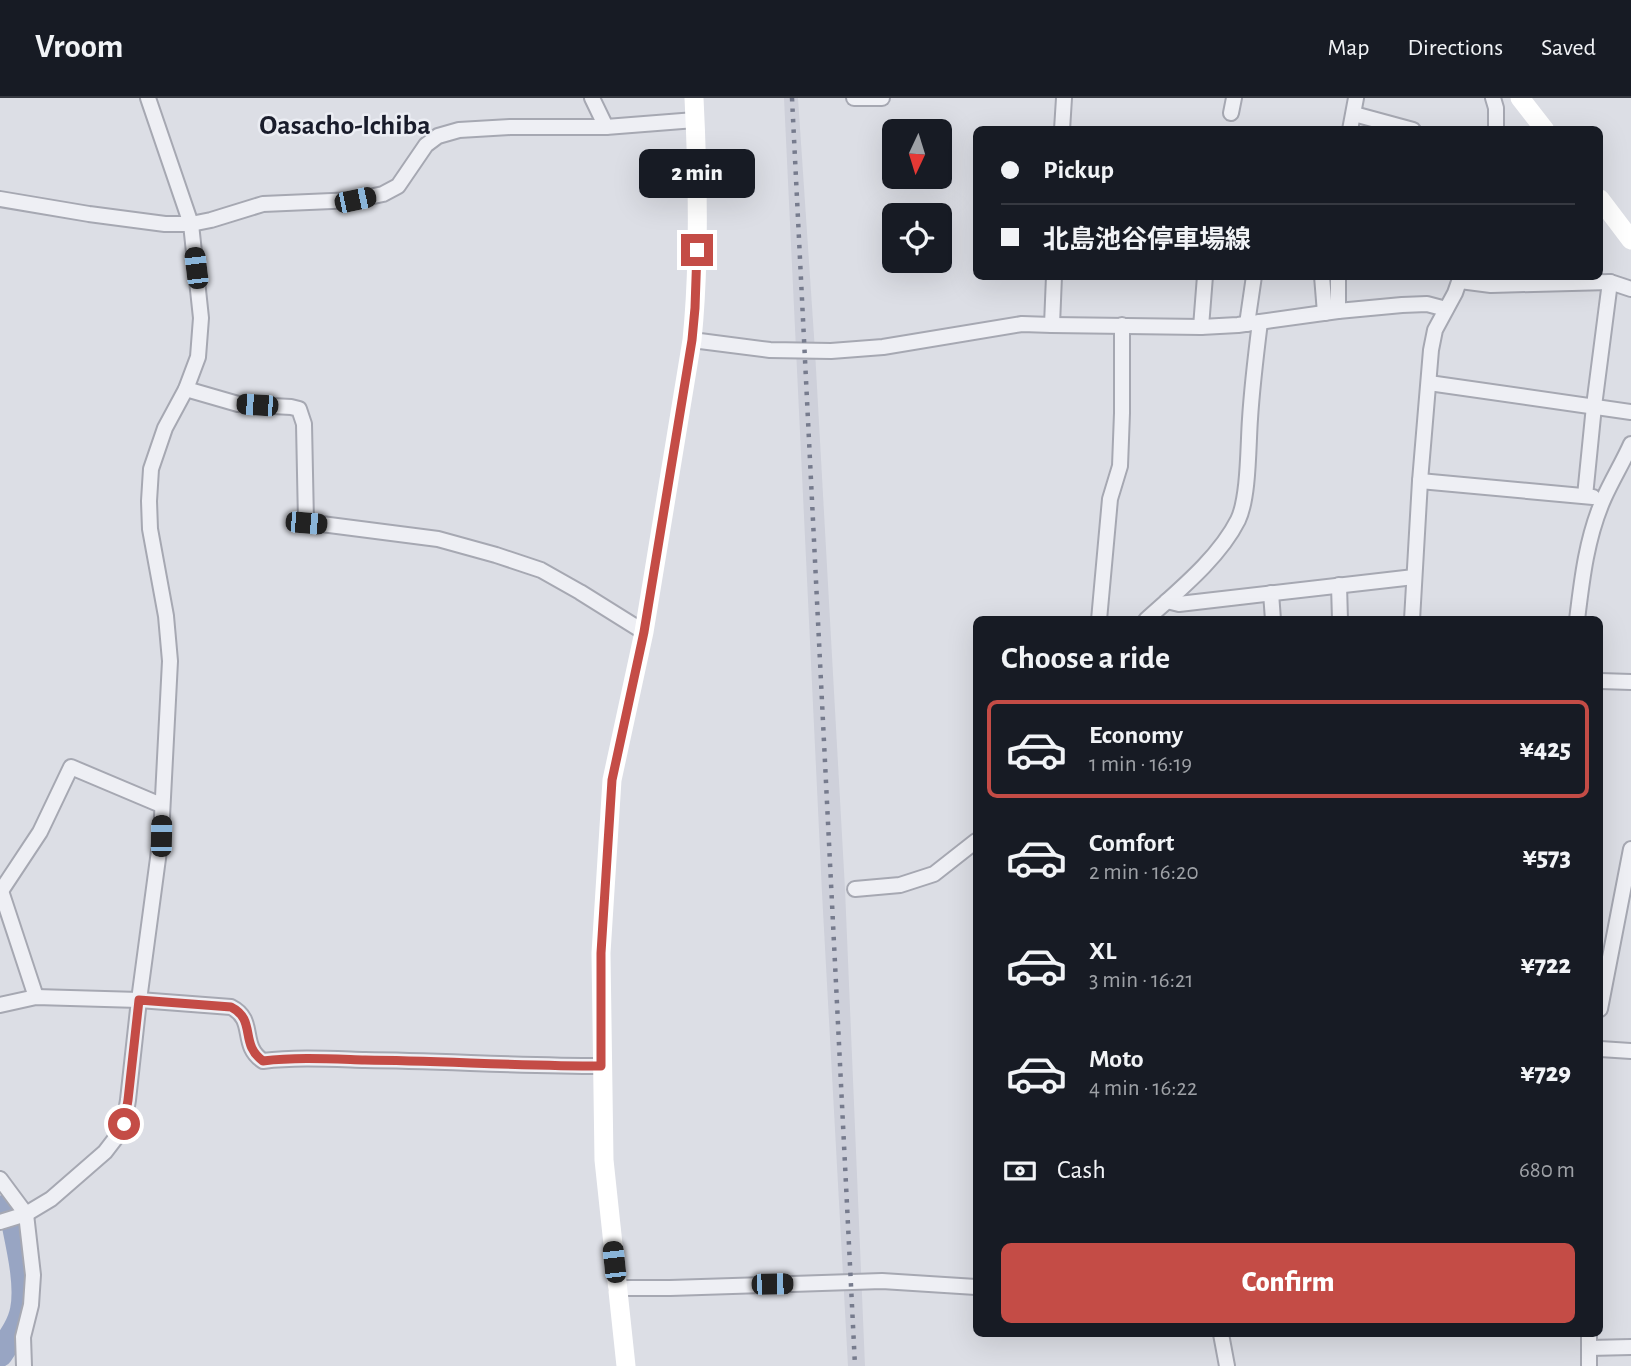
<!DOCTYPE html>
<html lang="en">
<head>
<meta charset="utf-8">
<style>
  :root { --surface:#171b24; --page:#242831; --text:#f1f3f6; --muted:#9ea1a6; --line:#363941; --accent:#c44c46 }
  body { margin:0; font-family:"Alegreya Sans","Noto Sans JP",sans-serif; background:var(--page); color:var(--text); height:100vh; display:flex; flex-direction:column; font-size:26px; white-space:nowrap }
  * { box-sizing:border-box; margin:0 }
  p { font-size:23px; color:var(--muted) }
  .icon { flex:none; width:38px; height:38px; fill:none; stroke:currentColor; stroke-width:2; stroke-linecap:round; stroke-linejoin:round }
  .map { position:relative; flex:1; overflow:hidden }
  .drawer { position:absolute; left:973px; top:518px; width:630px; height:721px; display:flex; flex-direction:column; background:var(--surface); border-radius:10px; box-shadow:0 7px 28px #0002 }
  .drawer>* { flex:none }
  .guide { position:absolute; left:973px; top:28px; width:630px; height:154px; border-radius:10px; box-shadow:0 7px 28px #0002; display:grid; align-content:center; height:154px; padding:0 28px; background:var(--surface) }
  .needle { width:46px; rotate:184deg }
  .buttons { position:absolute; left:882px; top:21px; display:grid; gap:14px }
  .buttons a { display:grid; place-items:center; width:70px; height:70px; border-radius:10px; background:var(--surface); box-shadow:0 7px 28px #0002; font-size:35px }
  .end { position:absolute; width:32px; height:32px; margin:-16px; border:9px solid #c44c46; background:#fff; box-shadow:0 0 0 4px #fff }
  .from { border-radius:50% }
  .bubble { position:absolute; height:49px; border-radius:10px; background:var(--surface); box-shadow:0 7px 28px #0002; font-size:23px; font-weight:800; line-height:49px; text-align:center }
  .car { position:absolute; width:21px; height:42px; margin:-21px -10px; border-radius:9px; box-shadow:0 0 5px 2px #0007; background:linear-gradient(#222 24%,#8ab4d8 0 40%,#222 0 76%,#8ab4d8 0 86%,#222 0) }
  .guide b { display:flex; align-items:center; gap:24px; height:66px; font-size:26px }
  .guide b+b { border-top:2px solid var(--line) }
  .guide i { width:18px; height:18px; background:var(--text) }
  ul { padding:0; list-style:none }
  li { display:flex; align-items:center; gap:21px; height:98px; margin:0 14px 10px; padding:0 14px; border:4px solid transparent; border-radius:10px }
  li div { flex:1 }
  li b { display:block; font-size:26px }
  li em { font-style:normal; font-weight:800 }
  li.on { border-color:var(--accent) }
  li>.icon { width:63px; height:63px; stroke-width:1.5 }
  h2 { padding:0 28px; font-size:32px; line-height:84px }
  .pay { display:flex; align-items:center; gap:18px; height:77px; padding:0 28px; font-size:26px }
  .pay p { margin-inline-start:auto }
  .primary-button { display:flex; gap:14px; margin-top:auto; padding:14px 28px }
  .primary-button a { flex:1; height:80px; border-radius:10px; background:var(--accent); color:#fff; font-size:28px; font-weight:800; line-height:80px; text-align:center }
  header { display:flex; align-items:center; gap:42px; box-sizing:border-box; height:98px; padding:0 35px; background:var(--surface); border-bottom:2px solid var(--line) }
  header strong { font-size:33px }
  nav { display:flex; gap:38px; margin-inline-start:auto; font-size:24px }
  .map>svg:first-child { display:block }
  .built { fill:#ced0da }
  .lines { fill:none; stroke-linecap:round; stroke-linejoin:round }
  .river { stroke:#98a5c3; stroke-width:26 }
  .street-casing { stroke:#a6a8b2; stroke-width:18 }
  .street { stroke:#eeeff4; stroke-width:14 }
  .secondary { stroke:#fff; stroke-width:19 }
  .rail { stroke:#767b8d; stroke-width:4.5; stroke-dasharray:3.5 7; stroke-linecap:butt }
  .route { stroke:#c44c46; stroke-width:9 }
  .labels { text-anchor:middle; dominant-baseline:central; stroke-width:5; stroke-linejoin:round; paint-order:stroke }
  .quarter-label { font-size:28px; font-weight:bold; fill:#191c2b; stroke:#ebedf3 }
</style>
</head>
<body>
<header>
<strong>Vroom</strong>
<nav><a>Map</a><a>Directions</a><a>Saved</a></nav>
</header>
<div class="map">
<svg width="1631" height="1268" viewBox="0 0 1631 1268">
  <rect width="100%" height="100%" fill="#dcdee5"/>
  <polygon class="built" points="784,0 798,0 815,253 845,791 865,1268 848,1268 822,795"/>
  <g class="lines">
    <path class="river" d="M0 1111 11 1108C16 1138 29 1182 23 1212 20 1228 9 1242 0 1256"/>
    <defs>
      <g id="street">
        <polyline points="592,0 606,29"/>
        <polyline points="854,0 882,0"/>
        <polyline points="1493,0 1496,10 1496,32"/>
        <polyline points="1231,15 1234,0"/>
        <polyline points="1354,16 1413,32"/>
        <polyline points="1062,32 1064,0"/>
        <polyline points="1350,32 1356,0"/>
        <polyline points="0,101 89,116 165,126 191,126 211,122 263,106 355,102 383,96 398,88 426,47 438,38 459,32 510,29 606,29 695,22"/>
        <polyline points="1322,178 1325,215"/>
        <polyline points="1460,183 1491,187 1610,184 1631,191"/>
        <polyline points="1338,213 1338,178"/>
        <polyline points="1247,226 1254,178"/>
        <polyline points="1052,227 1054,178"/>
        <polyline points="1201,229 1205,178"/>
        <polyline points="692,242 770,252 831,253 883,249 1022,226 1052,227 1201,229 1238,227 1338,213 1402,207 1427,206 1446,211"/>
        <polyline points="1429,285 1631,314"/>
        <polyline points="186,291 238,306 291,309 299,311 304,326 306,424 438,441 496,457 541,472 580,494 644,534"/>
        <polyline points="1420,383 1593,399"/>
        <polyline points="1585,398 1594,308 1610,184"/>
        <polyline points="1339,487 1340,522"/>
        <polyline points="1271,495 1273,522"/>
        <polyline points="1167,503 1179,506 1414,479"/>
        <polyline points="1099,522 1110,401 1120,368 1122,315 1122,227"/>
        <path d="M1146 522C1178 493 1219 460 1238 422 1249 399 1248 347 1250 321 1252 288 1256 256 1260 224"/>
        <polyline points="1412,522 1420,383 1431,252 1435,232 1455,195 1461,178"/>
        <path d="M1577 522C1582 480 1587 438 1604 400 1612 382 1623 364 1631 346"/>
        <polyline points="1600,583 1631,584"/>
        <polyline points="0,791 1,793 40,734 71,669 161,707"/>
        <polyline points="855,791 900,787 934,776 976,743"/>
        <polyline points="1,793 36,899"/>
        <path d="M0 907 36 899 139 902 231 909C257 922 239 947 263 963 296 959 331 961 365 962 444 963 523 968 601 968"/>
        <polyline points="1600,911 1631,751"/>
        <polyline points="1600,951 1631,953"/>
        <polyline points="0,1081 26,1116 33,1177 31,1207 23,1239 24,1268"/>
        <polyline points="0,1124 26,1116 51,1101 105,1054 118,1037 124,1026 128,1002 139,902 161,738 170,563 166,518 150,431 149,403 151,371 165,330 186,291 198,259 201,220 191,126 148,0"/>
        <polyline points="617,1190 670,1190 882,1183 976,1189"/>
        <polyline points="1221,1236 1227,1268"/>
        <polyline points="1589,1250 1631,1249"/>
        <polyline points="1589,1268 1589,1236"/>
      </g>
    </defs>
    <use href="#street" class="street-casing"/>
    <use href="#street" class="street"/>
    <g class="secondary">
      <polyline points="1520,0 1545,32"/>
      <polyline points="1600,101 1631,142"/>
      <path d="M626 1268 604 1062 601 855 612 682 644 534 692 242C700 164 698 79 694 0"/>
    </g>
    <polyline class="rail" points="792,0 855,1268"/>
  </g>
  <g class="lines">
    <path class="route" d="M124 1026 128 1002 139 902 231 909C257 922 239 946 263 963 297 959 331 961 365 962 444 963 523 968 601 968V855L612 682 644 534 692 242 695 210 697 152"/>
  </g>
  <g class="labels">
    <g class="quarter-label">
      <text x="345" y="28">Oasacho-Ichiba</text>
    </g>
  </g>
</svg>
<div class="buttons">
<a><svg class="needle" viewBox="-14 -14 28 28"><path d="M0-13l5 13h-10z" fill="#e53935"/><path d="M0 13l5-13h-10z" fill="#9ea1a6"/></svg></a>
<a><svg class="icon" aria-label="locate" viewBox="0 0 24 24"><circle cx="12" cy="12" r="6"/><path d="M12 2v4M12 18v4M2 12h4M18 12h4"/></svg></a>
</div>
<i class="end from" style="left:124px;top:1026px"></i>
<i class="end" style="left:697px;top:152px"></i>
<div class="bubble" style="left:639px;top:51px;width:116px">2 min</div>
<i class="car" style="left:355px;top:102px;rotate:78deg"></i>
<i class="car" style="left:196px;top:170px;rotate:353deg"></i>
<i class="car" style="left:257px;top:307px;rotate:274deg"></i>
<i class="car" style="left:306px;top:425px;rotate:95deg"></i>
<i class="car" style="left:161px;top:738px;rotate:1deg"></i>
<i class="car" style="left:614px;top:1164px;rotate:354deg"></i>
<i class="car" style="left:772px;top:1186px;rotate:89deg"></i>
<div class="guide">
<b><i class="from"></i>Pickup</b>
<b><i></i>北島池谷停車場線</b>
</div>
<section class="drawer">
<h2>Choose a ride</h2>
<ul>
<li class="on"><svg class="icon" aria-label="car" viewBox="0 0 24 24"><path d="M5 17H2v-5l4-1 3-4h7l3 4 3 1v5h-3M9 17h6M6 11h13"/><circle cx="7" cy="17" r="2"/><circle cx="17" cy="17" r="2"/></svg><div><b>Economy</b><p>1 min · 16:19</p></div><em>¥425</em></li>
<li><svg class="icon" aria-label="car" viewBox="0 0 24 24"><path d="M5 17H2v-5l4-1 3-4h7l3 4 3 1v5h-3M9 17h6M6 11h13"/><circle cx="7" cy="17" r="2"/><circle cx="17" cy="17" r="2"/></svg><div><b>Comfort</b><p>2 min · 16:20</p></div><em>¥573</em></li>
<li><svg class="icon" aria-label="car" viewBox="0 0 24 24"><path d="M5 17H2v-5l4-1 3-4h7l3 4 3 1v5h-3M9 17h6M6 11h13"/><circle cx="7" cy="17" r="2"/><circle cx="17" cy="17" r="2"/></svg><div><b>XL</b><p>3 min · 16:21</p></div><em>¥722</em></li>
<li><svg class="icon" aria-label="car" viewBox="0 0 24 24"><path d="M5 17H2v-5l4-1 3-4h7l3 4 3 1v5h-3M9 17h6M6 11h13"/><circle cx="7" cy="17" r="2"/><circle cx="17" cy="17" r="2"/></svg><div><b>Moto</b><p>4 min · 16:22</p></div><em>¥729</em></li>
</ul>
<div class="pay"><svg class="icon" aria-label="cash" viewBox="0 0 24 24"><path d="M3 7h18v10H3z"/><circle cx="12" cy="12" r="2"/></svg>Cash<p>680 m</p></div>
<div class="primary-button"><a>Confirm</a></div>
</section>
</div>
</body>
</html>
